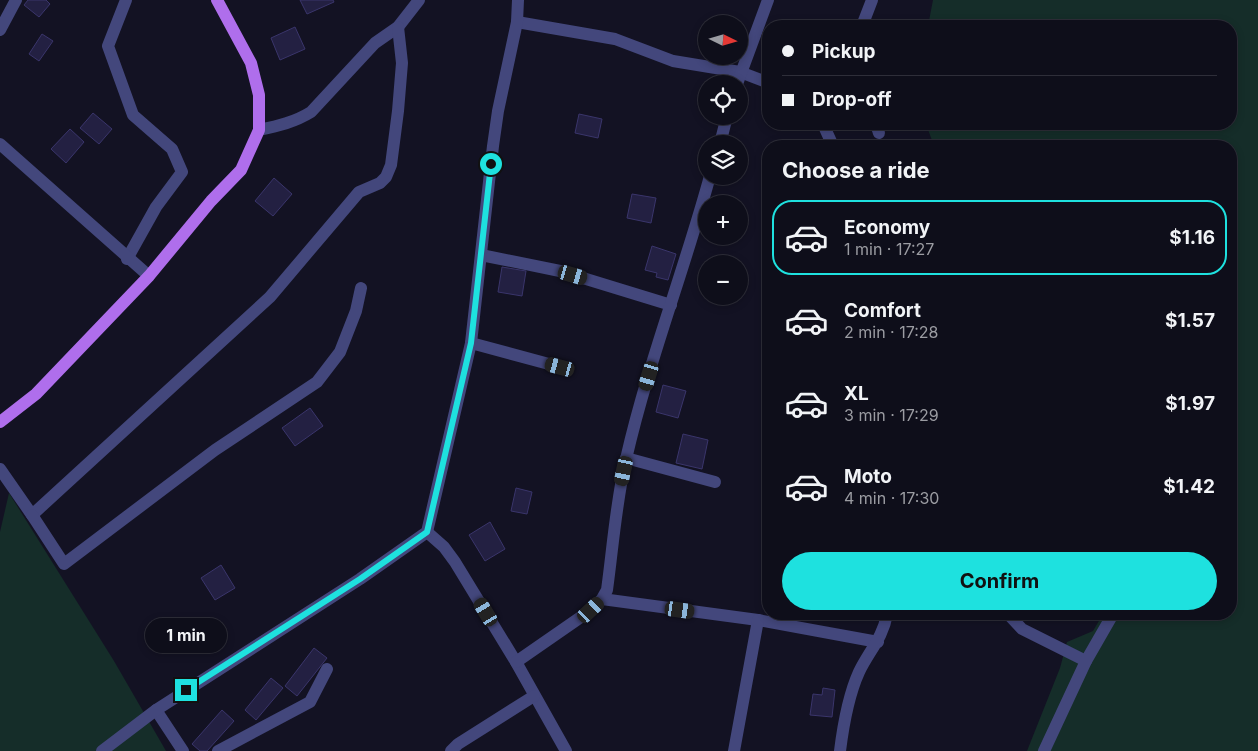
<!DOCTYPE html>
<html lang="en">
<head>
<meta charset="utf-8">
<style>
  :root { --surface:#0e0e1a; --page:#171723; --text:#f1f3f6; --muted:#9b9ca2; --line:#2e2e39; --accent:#1ee1df }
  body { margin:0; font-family:Inter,sans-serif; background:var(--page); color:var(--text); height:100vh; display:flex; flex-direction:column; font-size:19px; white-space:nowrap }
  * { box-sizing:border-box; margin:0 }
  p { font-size:16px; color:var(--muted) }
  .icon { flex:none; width:28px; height:28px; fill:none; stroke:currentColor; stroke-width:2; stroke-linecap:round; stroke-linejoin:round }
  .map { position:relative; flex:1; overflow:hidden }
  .details { position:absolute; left:762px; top:140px; width:475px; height:480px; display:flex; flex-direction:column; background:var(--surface); border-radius:20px; box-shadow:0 2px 8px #0003,0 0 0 1px var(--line) }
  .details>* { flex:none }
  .hud { position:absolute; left:762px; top:20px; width:475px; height:110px; border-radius:20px; box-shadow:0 2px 8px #0003,0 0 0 1px var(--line); display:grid; align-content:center; height:110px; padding:0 20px; background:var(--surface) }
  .needle { width:32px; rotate:95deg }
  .controls { position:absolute; left:698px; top:15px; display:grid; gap:10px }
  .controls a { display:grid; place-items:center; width:50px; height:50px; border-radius:50%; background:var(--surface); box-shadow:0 2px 8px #0003,0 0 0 1px var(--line); font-size:25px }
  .end { position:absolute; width:22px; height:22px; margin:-11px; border:6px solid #1ee1df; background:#111; box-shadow:0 0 0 2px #111 }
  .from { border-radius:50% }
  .bubble { position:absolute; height:35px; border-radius:18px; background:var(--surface); box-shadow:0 2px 8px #0003,0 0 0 1px var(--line); font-size:16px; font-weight:700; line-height:35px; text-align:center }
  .car { position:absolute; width:15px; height:30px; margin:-15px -8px; border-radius:6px; box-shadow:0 0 4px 1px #0007; background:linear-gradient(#222 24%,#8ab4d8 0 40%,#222 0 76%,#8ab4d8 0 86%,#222 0) }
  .hud b { display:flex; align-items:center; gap:18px; height:48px; font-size:19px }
  .hud b+b { border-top:1px solid var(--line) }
  .hud i { width:12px; height:12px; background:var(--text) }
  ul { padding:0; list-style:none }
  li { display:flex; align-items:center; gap:15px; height:75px; margin:0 10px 8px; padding:0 10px; border:2px solid transparent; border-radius:20px }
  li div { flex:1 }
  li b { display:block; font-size:19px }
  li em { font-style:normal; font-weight:700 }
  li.on { border-color:var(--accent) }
  li>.icon { width:45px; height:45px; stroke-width:1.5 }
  h2 { padding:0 20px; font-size:22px; line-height:60px }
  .button { display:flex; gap:10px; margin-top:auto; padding:10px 20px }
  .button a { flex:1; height:58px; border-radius:30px; background:var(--accent); color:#111; font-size:20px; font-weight:700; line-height:58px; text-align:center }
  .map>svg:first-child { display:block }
  .green { fill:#152d29 }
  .building { fill:#232042; stroke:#3a356b }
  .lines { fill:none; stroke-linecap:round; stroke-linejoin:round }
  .minor { stroke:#43477c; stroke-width:12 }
  .major { stroke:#af6eec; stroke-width:12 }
  .route { stroke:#1ee1df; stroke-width:6 }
</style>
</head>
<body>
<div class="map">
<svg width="1258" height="751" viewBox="0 0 1258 751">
  <rect width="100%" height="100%" fill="#131223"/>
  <g class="green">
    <polygon points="933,0 1258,0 1258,751 1027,751 1060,668 1067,642 1093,631 1103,614 1231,614 1231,146 934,146 926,124 1231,124 1231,26 928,26"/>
    <polygon points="9,493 114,661 166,751 0,751 0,532"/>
  </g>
  <g class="building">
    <polygon points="28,0 46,0 50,4 39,17 24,5"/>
    <polygon points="300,0 333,0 334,2 307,14"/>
    <polygon points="295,27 305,49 280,60 271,38"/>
    <polygon points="42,34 53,41 39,61 29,54"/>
    <polygon points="93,113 112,129 99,144 80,128"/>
    <polygon points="579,114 602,119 598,138 575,133"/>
    <polygon points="70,129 84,142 66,163 51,149"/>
    <polygon points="274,178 292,194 273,216 255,201"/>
    <polygon points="632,194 656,198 651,223 627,218"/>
    <polygon points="652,246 676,254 668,280 656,277 657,273 645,270"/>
    <polygon points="502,267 526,271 522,296 498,292"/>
    <polygon points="663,385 686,391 678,418 656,412"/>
    <polygon points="310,408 323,426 295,446 282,428"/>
    <polygon points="683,434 708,440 702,469 676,463"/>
    <polygon points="516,488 532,492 527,514 511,511"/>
    <polygon points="490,522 505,549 485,561 469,535"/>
    <polygon points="221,565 235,588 215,600 201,578"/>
    <polygon points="900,614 925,614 926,616 901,617"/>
    <polygon points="314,648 327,658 297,696 285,686"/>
    <polygon points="271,678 283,688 256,720 245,710"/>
    <polygon points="823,688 835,690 832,717 810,715 813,694 822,695"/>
    <polygon points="222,710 234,721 207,751 200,751 192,744"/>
  </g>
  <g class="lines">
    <g class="minor">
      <polyline points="126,0 108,46 133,115 172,149 182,172 156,207 127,259"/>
      <polyline points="517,22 615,39 673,61 740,72 769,83"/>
      <polyline points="862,26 872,0"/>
      <polyline points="0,30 16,0"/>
      <polyline points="737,84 768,0"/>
      <polyline points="823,124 833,146"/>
      <polyline points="876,124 879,133"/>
      <path d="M259 130C278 126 295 122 311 112L375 43 398 27 419 0"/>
      <polyline points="0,144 149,276"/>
      <polyline points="720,144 727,116"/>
      <polyline points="481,255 560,271 671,305"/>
      <polyline points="471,343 560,367"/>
      <polyline points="626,458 715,482"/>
      <polyline points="0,469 32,515 270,297 359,192 380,183 386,177 391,165 398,111 402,63 398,27"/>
      <polyline points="32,515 64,564 215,450 317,382 340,352 356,311 361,288"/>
      <polyline points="427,532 444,547 455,562 516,662 566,751"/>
      <polyline points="602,599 758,620 878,642"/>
      <polyline points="1008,614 1022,629 1086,661"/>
      <path d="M516 662 591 610 602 599 607 590C613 546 616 502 626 459 648 363 684 271 710 176"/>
      <polyline points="156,710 183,751"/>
      <polyline points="102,751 156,710 360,579 427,532 471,343 493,146 498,111 517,22 518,0"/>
      <polyline points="218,751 310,702 327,669"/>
      <polyline points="451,751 458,744 534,696"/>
      <polyline points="734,751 758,620"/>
      <path d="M840 751C843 727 849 694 859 672 869 651 883 638 887 614"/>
      <polyline points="1044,751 1086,661 1113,614"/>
    </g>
    <polyline class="major" points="0,422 36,394 149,276 211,201 241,170 259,130 259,95 251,63 217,0"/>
  </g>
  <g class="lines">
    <polyline class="route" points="186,690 360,579 427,532 471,343 491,164"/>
  </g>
</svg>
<div class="controls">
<a><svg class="needle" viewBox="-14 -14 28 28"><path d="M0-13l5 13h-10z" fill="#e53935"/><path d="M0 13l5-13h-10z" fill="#9b9ca2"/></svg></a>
<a><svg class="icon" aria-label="locate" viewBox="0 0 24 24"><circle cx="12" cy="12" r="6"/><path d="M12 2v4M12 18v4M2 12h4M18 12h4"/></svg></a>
<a><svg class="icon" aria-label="layers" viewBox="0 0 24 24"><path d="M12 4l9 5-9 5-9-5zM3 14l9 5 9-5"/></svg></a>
<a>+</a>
<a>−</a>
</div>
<i class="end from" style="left:491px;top:164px"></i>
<i class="end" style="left:186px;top:690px"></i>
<div class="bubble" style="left:145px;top:618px;width:82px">1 min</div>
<i class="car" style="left:573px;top:275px;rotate:106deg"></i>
<i class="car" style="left:560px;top:367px;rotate:285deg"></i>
<i class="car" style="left:649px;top:376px;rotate:197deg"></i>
<i class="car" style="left:624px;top:471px;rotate:192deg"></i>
<i class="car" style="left:591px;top:610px;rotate:47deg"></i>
<i class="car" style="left:680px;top:610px;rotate:98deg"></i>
<i class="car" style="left:486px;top:612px;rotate:329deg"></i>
<div class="hud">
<b><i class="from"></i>Pickup</b>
<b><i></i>Drop-off</b>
</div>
<section class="details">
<h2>Choose a ride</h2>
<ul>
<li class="on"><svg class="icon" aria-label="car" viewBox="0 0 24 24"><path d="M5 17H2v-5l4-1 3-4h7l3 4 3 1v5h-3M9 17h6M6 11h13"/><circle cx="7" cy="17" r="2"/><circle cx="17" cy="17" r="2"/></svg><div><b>Economy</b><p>1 min · 17:27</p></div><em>$1.16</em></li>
<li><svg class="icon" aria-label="car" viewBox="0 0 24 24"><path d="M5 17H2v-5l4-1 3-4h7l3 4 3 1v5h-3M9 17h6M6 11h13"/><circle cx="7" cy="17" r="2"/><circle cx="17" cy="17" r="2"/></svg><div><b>Comfort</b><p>2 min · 17:28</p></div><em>$1.57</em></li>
<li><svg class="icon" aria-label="car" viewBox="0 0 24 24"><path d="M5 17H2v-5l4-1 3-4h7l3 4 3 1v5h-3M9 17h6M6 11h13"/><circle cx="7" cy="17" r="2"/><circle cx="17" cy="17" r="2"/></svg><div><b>XL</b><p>3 min · 17:29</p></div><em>$1.97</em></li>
<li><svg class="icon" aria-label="car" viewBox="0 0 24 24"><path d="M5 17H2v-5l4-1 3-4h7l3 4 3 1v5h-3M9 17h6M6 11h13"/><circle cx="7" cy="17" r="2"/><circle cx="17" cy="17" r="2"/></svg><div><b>Moto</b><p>4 min · 17:30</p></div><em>$1.42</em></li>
</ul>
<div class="button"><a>Confirm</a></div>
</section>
</div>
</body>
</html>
